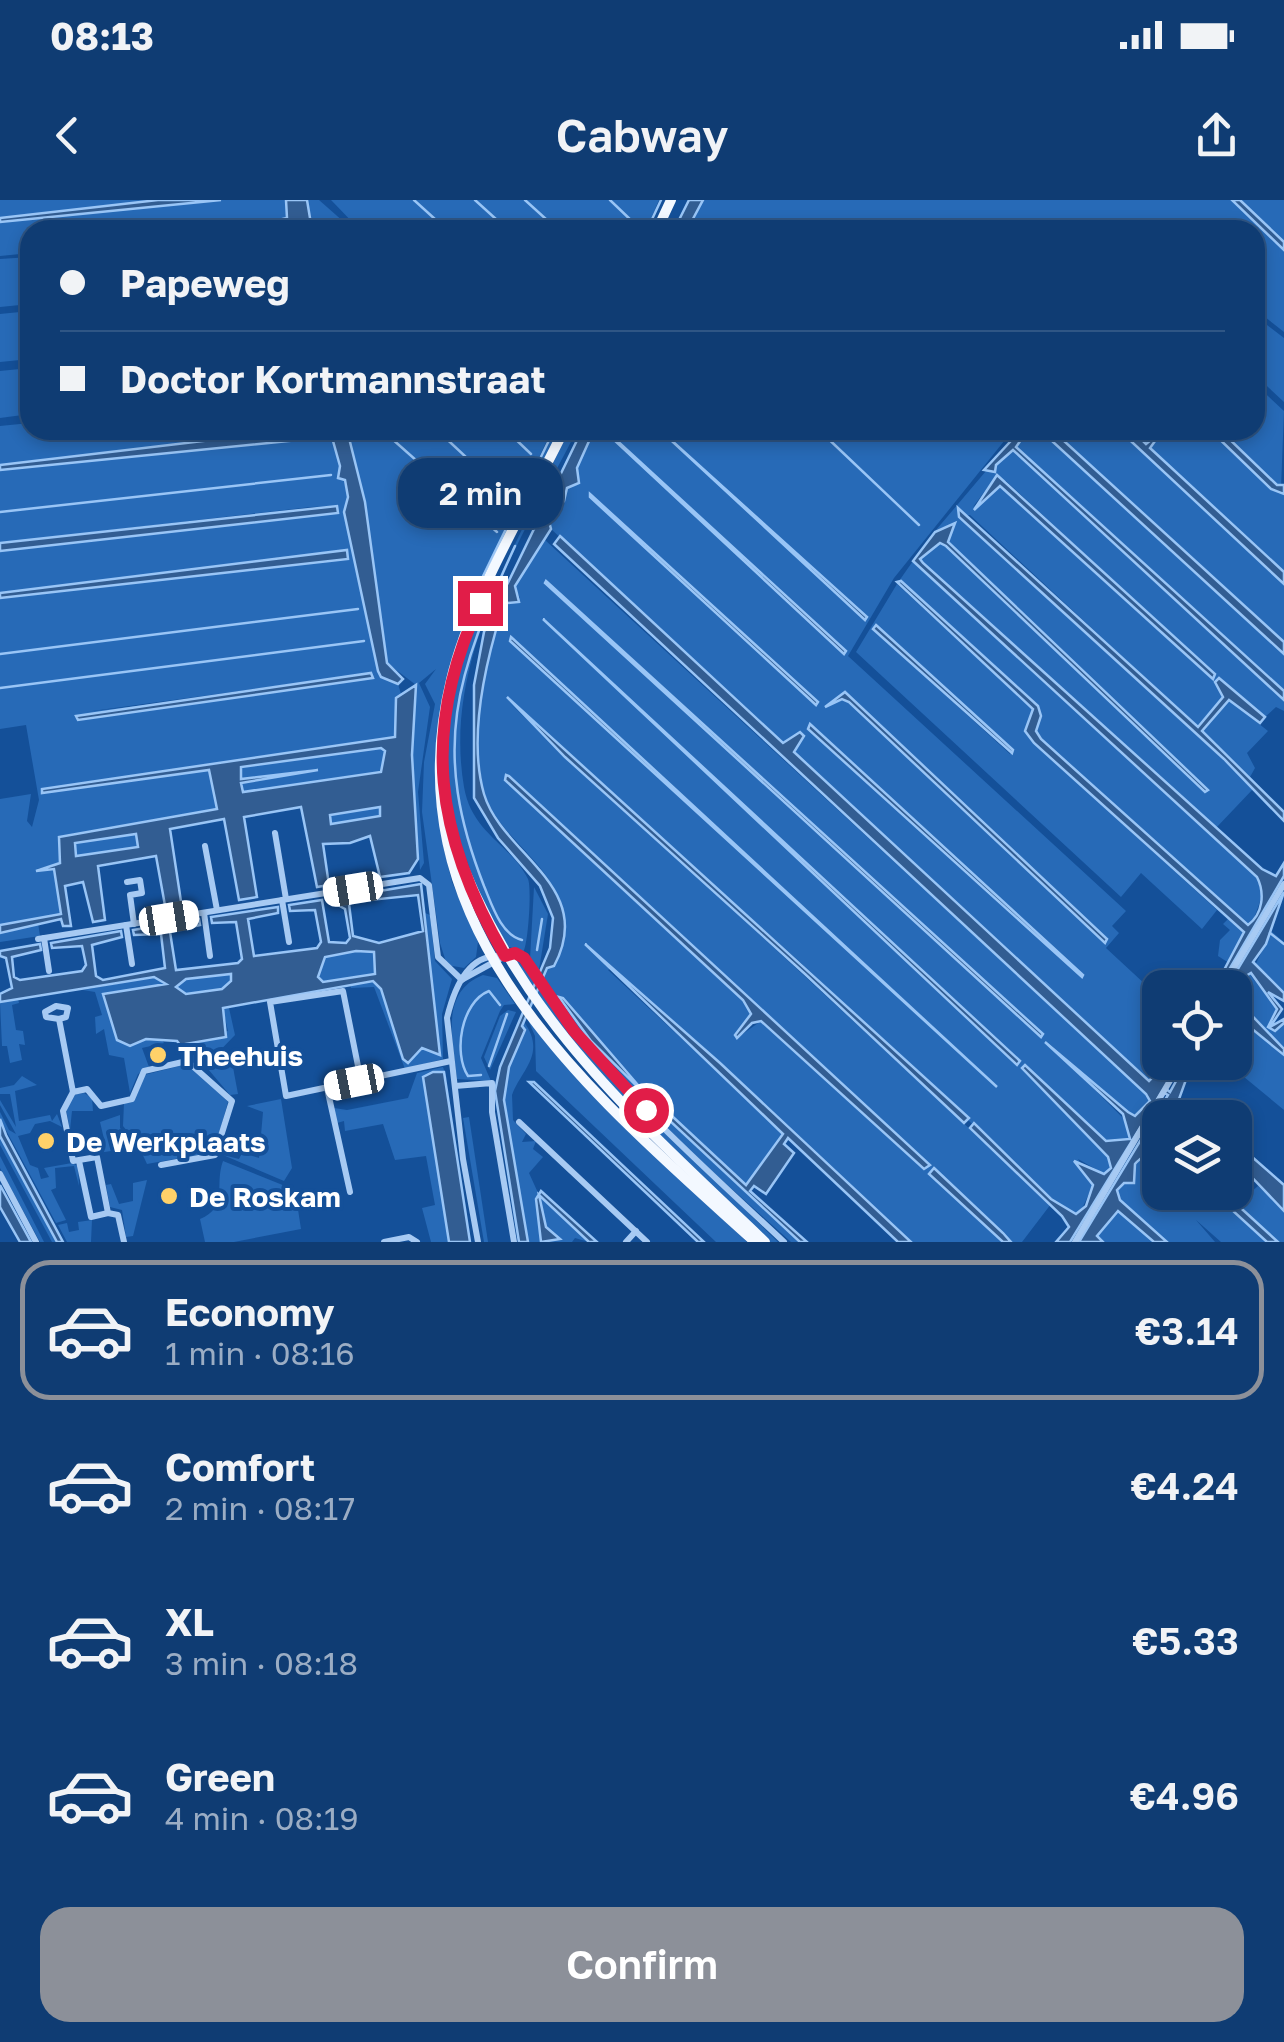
<!DOCTYPE html>
<html lang="en">
<head>
<meta charset="utf-8">
<style>
  :root { --surface:#0f3c73; --page:#184378; --text:#f1f3f6; --muted:#9badc4; --line:#2f5685; --accent:#8c9099 }
  body { margin:0; font-family:"Golos Text",sans-serif; background:var(--page); color:var(--text); height:100vh; display:flex; flex-direction:column; font-size:38px; white-space:nowrap }
  * { box-sizing:border-box; margin:0 }
  p { font-size:32px; color:var(--muted) }
  .icon { flex:none; width:55px; height:55px; fill:none; stroke:currentColor; stroke-width:2; stroke-linecap:round; stroke-linejoin:round }
  .map { position:relative; height:1042px; overflow:hidden }
  .side { display:flex; flex-direction:column; background:var(--surface); flex:1 }
  .side>* { flex:none }
  .hud { position:absolute; left:20px; top:20px; width:1245px; height:220px; border-radius:30px; box-shadow:0 5px 15px #0003,0 0 0 2px var(--line); display:grid; align-content:center; height:220px; padding:0 40px; background:var(--surface) }
  .tools { position:absolute; left:1142px; top:770px; display:grid; gap:20px }
  .tools a { display:grid; place-items:center; width:110px; height:110px; border-radius:20px; background:var(--surface); box-shadow:0 5px 15px #0003,0 0 0 2px var(--line); font-size:50px }
  .end { position:absolute; width:45px; height:45px; margin:-22px; border:12px solid #e11d48; background:#fff; box-shadow:0 0 0 5px #fff }
  .from { border-radius:50% }
  .bubble { position:absolute; height:70px; border-radius:30px; background:var(--surface); box-shadow:0 5px 15px #0003,0 0 0 2px var(--line); font-size:32px; font-weight:600; line-height:70px; text-align:center }
  .car { position:absolute; width:30px; height:60px; margin:-30px -15px; border-radius:12px; box-shadow:0 0 8px 2px #0007; background:linear-gradient(#fff 24%,#345 0 40%,#fff 0 76%,#345 0 86%,#fff 0) }
  .hud b { display:flex; align-items:center; gap:35px; height:95px; font-size:38px }
  .hud b+b { border-top:2px solid var(--line) }
  .hud i { width:25px; height:25px; background:var(--text) }
  ul { padding:18px 0 0; list-style:none }
  li { display:flex; align-items:center; gap:30px; height:140px; margin:0 20px 15px; padding:0 20px; border:5px solid transparent; border-radius:30px }
  li div { flex:1 }
  li b { display:block; font-size:38px }
  li em { font-style:normal; font-weight:600 }
  li.active { border-color:var(--accent) }
  li>.icon { width:90px; height:90px; stroke-width:1.5 }
  .action { display:flex; gap:20px; margin-top:auto; padding:20px 40px }
  .action a { flex:1; height:115px; border-radius:30px; background:var(--accent); color:#fff; font-size:40px; font-weight:600; line-height:115px; text-align:center }
  .status { display:flex; justify-content:space-between; align-items:center; height:70px; padding:0 50px; background:var(--surface); direction:ltr }
  .status svg { height:28px; fill:currentColor }
  header { display:flex; justify-content:space-between; align-items:center; height:130px; padding:0 40px; background:var(--surface); font-size:45px; font-weight:600 }
  .map>svg:first-child { display:block }
  .green { fill:#276ab7; fill-rule:evenodd }
  .water { fill:#325d92; stroke:#99c5f6; stroke-width:2.5; fill-rule:evenodd }
  .lines { fill:none; stroke-linecap:round; stroke-linejoin:round }
  .stream { stroke:#99c5f6; stroke-width:2.5 }
  .street { stroke:#a7caf3; stroke-width:6 }
  .primary { stroke:#f3f8ff; stroke-width:10 }
  .route { stroke:#e11d48; stroke-width:12 }
  .poi-dot { fill:#ffd169; stroke:#145099; stroke-width:4 }
  .labels { text-anchor:middle; dominant-baseline:central; stroke-width:8; stroke-linejoin:round; paint-order:stroke }
  .poi-label { font-size:28px; font-weight:bold; fill:#fff; stroke:#145099; text-anchor:start }
</style>
</head>
<body>
<div class="status"><b>08:13</b><svg viewBox="0 0 49 12"><path d="M0 12V9h3v3zM5 12V6h3v6zM10 12V3h3v9zM15 12V0h3v12zM26 1h20v11H26zM47 4h2v5h-2z"/></svg></div>
<header><svg class="icon" aria-label="back" viewBox="0 0 24 24"><path d="M15 5l-7 7 7 7"/></svg>Cabway<svg class="icon" aria-label="share" viewBox="0 0 24 24"><path d="M12 15V3M7 8l5-5 5 5M5 13v7h14v-7"/></svg></header>
<div class="map">
<svg width="1284" height="1042" viewBox="0 0 1284 1042">
  <rect width="100%" height="100%" fill="#145099"/>
  <g class="green">
    <polygon points="0,0 158,0 0,18"/>
    <path d="M221 0H286L287 18C245 41 85 30 30 30V53L0 56V22Z"/>
    <polygon points="307,0 319,0 353,30 312,30"/>
    <polygon points="331,0 659,0 646,30 360,30"/>
    <polygon points="703,0 1284,0 1284,132 1265,117 1263,122 1284,138 1284,202 1255,175 1255,30 687,30"/>
    <polygon points="30,57 30,104 0,107 0,59"/>
    <polygon points="30,111 30,159 0,162 0,114"/>
    <polygon points="30,168 30,214 0,218 0,171"/>
    <polygon points="1255,184 1284,211 1281,288 1220,230 1255,230"/>
    <polygon points="30,223 30,230 296,230 0,265 0,226"/>
    <polygon points="347,230 552,230 466,411 555,230 560,230 449,470 441,507 436,565 443,646 452,682 478,742 476,757 464,768 447,765 440,743 422,612 424,562 435,504 425,484 436,469 419,483 430,507 418,592 424,663 420,670 412,555 416,485 387,463 365,302"/>
    <path d="M569 230H577C522 339 442 458 464 587 472 634 512 645 528 679 532 688 528 747 523 752L501 744C453 633 428 576 463 454Z"/>
    <polygon points="594,230 1013,230 894,378 848,456 1126,711 1112,726 1119,733 1106,748 1160,798 1160,862 1167,863 1149,881 793,551 804,535 800,532 783,543 551,329 549,321 564,301 567,287 579,280 577,268"/>
    <polygon points="1028,230 1040,230 1284,454 1284,491 1016,247"/>
    <polygon points="1052,230 1119,230 1284,384 1284,442"/>
    <polygon points="1163,230 1210,230 1271,289 1284,294 1284,372 1149,248"/>
    <path d="M328 237 333 240 348 297 344 312 379 471 398 484 401 494 396 498 395 537 42 591 210 570 217 609 61 636 60 663 37 669H54L61 714 0 730V599L31 594 27 621 32 627 39 600 26 525 0 529V398L347 359 346 350 0 393V351L338 313 337 306 311 307 0 343V270ZM371 473 372 478 85 512Z"/>
    <path d="M1013 250 1284 500V511L1276 507 1265 517 1219 478 1223 497 1199 528 970 315 959 317 1254 588 1215 629 919 359 941 343 946 346 1207 590 948 342 955 323 936 330 986 271H996V265ZM993 280 1006 281 1215 474 1213 478 1000 286 973 307Z"/>
    <path d="M545 340 1146 894 1150 901 1135 916 1128 912 1046 841 1130 925 1128 941H1106L1025 866 1022 868 1107 957 1111 968 1104 974 1078 959 1093 985 1080 1013H1067L800 762 505 499 1051 1004 1022 1042H1011L930 974 1003 1042H911L612 768 608 770 784 934 746 985 659 904 800 1042H791C704 963 605 881 541 781L547 768 556 763C558 747 564 726 561 710 555 670 511 644 492 610 466 568 482 442 507 403L520 398 514 386 535 348ZM512 437 997 886V887L510 441ZM505 576H509L929 965 924 969 761 821 737 838 751 814 743 800ZM563 798 650 899 616 868 561 803Z"/>
    <polygon points="913,361 1257,677 1262,696 1252,724 1248,726 1041,539 1036,531 1041,516 1038,506 899,381"/>
    <path d="M897 384 1033 509 1025 531 1034 543 1217 710 1202 729 1141 673 1121 697 856 452ZM876 426 1013 549 1010 554 874 430Z"/>
    <polygon points="1229,500 1268,531 1247,553 1255,568 1250,577 1202,530"/>
    <polygon points="381,548 385,551 381,572 243,592 241,583 316,569 240,579 241,567"/>
    <polygon points="380,606 381,616 331,625 330,615"/>
    <polygon points="136,634 138,647 76,656 74,643"/>
    <polygon points="534,687 548,714 538,776 530,759"/>
    <polygon points="425,713 430,715 435,761 452,779 442,814 443,859 405,869 374,787 351,788 350,784 373,781 381,789 410,857 422,848 440,855"/>
    <polygon points="1228,719 1244,733 1229,763 1218,756 1220,740 1230,730 1223,724"/>
    <polygon points="38,723 40,736 0,742 0,733"/>
    <polygon points="1271,731 1284,742 1284,793 1254,768"/>
    <polygon points="356,751 374,752 375,774 323,782 318,777 325,757"/>
    <polygon points="516,758 604,871 778,1042 770,1042 705,983 573,846 513,760"/>
    <polygon points="1252,772 1251,776 1277,809 1268,827 1275,831 1284,823 1284,849 1237,804 1243,777"/>
    <polygon points="231,773 231,781 222,789 187,794 176,787 186,779"/>
    <path d="M483 775 497 778 515 804 504 805 500 811 481 858 491 881 457 879C453 842 439 792 483 775Z"/>
    <polygon points="155,777 167,784 104,800 117,840 161,839 164,843 142,848 149,867 138,874 130,893 124,858 109,855 104,829 96,834 95,817 102,815 95,792 83,790"/>
    <polygon points="18,799 19,803 12,805 16,830 23,831 25,845 19,844 22,860 10,863 7,846 2,846 0,802"/>
    <polygon points="229,808 235,835 205,866 182,860 178,840 228,831 223,809"/>
    <polygon points="508,810 516,812 490,870 484,857 500,816"/>
    <polygon points="1235,815 1284,855 1284,910 1227,863 1235,862"/>
    <polygon points="528,820 588,891 747,1042 716,1042 536,871 535,836"/>
    <path d="M524 822C547 854 521 870 512 895L513 920 526 934 522 942 536 941 533 949 543 957 529 973 539 995 589 1042 575 1038 572 1042H528L504 900 509 867Z"/>
    <polygon points="228,849 230,851 238,894 230,895 208,869"/>
    <polygon points="191,863 228,902 214,952 147,964 138,945 149,933 136,942 123,926 124,903 134,901 144,875"/>
    <polygon points="443,867 448,882 444,872 424,877 449,1042 431,1042 422,1008 435,1005 426,956 395,960 383,924 345,931 344,921 337,923 334,908 347,910 408,898 417,873"/>
    <polygon points="22,876 37,885 15,891 19,921 50,915 52,921 57,914 62,927 50,921 35,924 30,933 18,936 30,965 38,968 41,979 49,977 44,968 72,963 78,966 79,986 74,966 55,968 56,988 51,990 66,1020 56,1023 0,919 0,912 9,930 16,934 0,905 0,900 16,927 10,894 0,894 0,888 14,885"/>
    <polygon points="84,893 92,898 93,911 72,911 70,930 66,909 72,895"/>
    <polygon points="281,899 292,968 284,981 223,955 239,959 242,953 259,958 263,912 247,906"/>
    <polygon points="120,915 120,928 132,944 125,947 123,940 110,942 111,951 98,953 96,941 104,939 100,922"/>
    <polygon points="469,917 488,1042 484,1042 463,918"/>
    <polygon points="1156,930 1160,935 1160,992 1215,993 1267,1042 1221,1042 1196,1020 1215,1042 1167,1042 1120,1000 1117,990 1122,984 1134,982 1135,964 1153,946"/>
    <polygon points="0,936 57,1042 52,1042 0,945"/>
    <polygon points="0,956 44,1042 40,1042 0,968"/>
    <path d="M223 961 295 990 301 1029 234 1042H205L200 1019C229 1007 214 985 223 961Z"/>
    <polygon points="147,980 133,1036 126,1037 122,1010 110,1007 106,985 111,984 119,1004 133,1001 133,983"/>
    <polygon points="1258,986 1284,1011 1284,1042 1278,1042 1235,1005"/>
    <polygon points="1118,1011 1121,1012 1154,1042 1103,1042 1097,1036"/>
    <polygon points="92,1020 91,1042 67,1042 58,1025 67,1023 69,1032 79,1030 78,1022"/>
  </g>
  <g class="water">
    <polygon points="158,0 221,0 0,22 0,18"/>
    <polygon points="286,0 307,0 312,30 235,30 287,18"/>
    <polygon points="689,0 703,0 687,30 674,30"/>
    <polygon points="1232,0 1240,0 1284,42 1284,50"/>
    <polygon points="296,230 347,230 365,302 387,463 403,479 398,484 381,477 378,471 344,312 348,297 345,280 338,278 340,266 333,241 328,237 0,270 0,265"/>
    <path d="M582 230H594L577 268 579 283 567 288 564 301 549 321 551 329 515 386 519 402 507 403 501 413C485 465 468 538 484 594 502 655 597 686 554 766L547 768 522 826 525 830 509 867 504 900 528 1042H519L495 891 500 867 550 748 553 718 540 686 498 638 474 598V485L484 432Z"/>
    <polygon points="660,230 867,417 865,420"/>
    <polygon points="1021,230 1028,230 1016,247 1284,491 1284,500 1013,250 996,265 995,272 984,270"/>
    <polygon points="1040,230 1052,230 1284,442 1284,454"/>
    <polygon points="1119,230 1132,230 1146,244 1163,230 1150,248 1284,372 1284,384"/>
    <polygon points="1210,230 1220,230 1277,285 1284,285 1284,294 1271,289"/>
    <polygon points="613,237 846,451 844,454 613,239"/>
    <polygon points="997,275 1215,474 1213,479 1000,286 974,310"/>
    <polygon points="590,294 818,502 816,505 590,297"/>
    <polygon points="337,306 338,313 0,351 0,343"/>
    <polygon points="958,308 1198,527 1223,497 1215,482 1219,478 1265,517 1260,523 1229,500 1202,531 1284,612 1284,621 1224,559 959,317"/>
    <path d="M955 323 948 342 1208 590 1205 592 946 346 940 343 920 359 923 363 1262 669 1276 676 1284 663V676L1219 787H1207L1223 772 1244 732 1034 543 1025 531 1033 509 897 382 901 381 1038 506 1041 516 1036 531 1041 539 1248 725C1263 714 1265 693 1257 677L913 361 935 332Z"/>
    <path d="M560 336 783 543 800 532 804 536 794 552 1149 881 1167 863H1176L1165 888 1170 892 1186 863H1192L1179 899 1200 917H1189L1174 906C1153 916 1160 931 1153 947 1151 951 1139 959 1135 964L1134 983H1124L1117 990 1120 1000 1167 1042H1154L1118 1011 1097 1036 1103 1042H1079L1168 895 1162 892 1070 1042H1056L1069 1027 1062 1016 970 928 974 923 1051 999 1076 1014 1086 1006 1093 985 1074 961 1104 974 1111 968 1108 957 1022 868 1025 865 1106 941 1130 939 1123 914 1045 842 1128 912 1135 916 1150 901 1146 894 554 344Z"/>
    <polygon points="347,350 348,359 0,398 0,393"/>
    <polygon points="546,381 1043,834 1041,837 545,383"/>
    <polygon points="543,419 1020,861 1017,865"/>
    <polygon points="876,425 1013,550 1012,553 873,429"/>
    <polygon points="511,437 997,887 510,441"/>
    <polygon points="371,473 373,478 78,520 76,516"/>
    <path d="M416 485 412 555 418 659 409 673 380 677 370 636 350 643 323 644 329 685 317 687 301 607 244 617 257 697 239 700 224 619 170 629 182 708 166 711 156 656 98 666 105 720 93 722 83 682 65 686 71 726H63L61 719 0 733V725L61 714 54 669 36 671 60 663 59 637 217 609 209 570 42 593V589L395 537 396 498ZM381 548 385 551 381 572 243 592 241 583 318 570 241 579V567ZM380 607V616L331 624 330 615ZM136 634 138 647 76 656 75 643Z"/>
    <polygon points="845,492 1107,739 1105,743 849,502 842,499 825,507"/>
    <polygon points="507,497 969,918 964,923 805,774 565,557"/>
    <polygon points="810,524 1083,775 1082,777 808,529"/>
    <polygon points="506,575 509,576 930,965 924,969 761,821 752,823 737,838 735,835 751,814 743,800 505,580"/>
    <path d="M421 684 440 855 422 848 408 863 403 859 381 789 373 781 223 808 226 837 180 845 177 841 146 839 130 846 117 840 103 794 166 784 154 777 0 802V794L12 788 6 758 0 756V751L40 744 41 750 12 757 14 777 20 780 82 771 86 765 82 746 52 748 51 743 121 731 122 737 92 745 96 776 103 780 165 768 161 734 134 735 133 730 199 719 200 725 170 732 176 770 238 763 242 759 236 722 212 723 211 717 278 707V713L248 719 254 756 317 748 321 742 315 710 290 711 289 705 322 700 329 742 346 743 350 738 345 709 336 704 334 698 358 694V700L349 704 353 736 379 743 423 731 418 695 370 700 368 693ZM356 751 374 752 375 774 323 782 318 777 325 757ZM231 774V781L222 789 186 794 176 787 186 779Z"/>
    <polygon points="1284,692 1266,744 1253,762 1284,793 1284,801 1268,792 1282,809 1270,827 1284,819 1284,823 1275,831 1268,827 1277,809 1251,773 1244,777 1236,799 1284,849 1284,855 1235,815 1235,788 1227,787"/>
    <polygon points="585,744 720,863 911,1042 898,1042 788,938 784,944 794,953 766,994 754,986 750,991 807,1042 800,1042 656,908 658,903 746,985 783,934"/>
    <polygon points="559,797 563,798 650,899 591,841"/>
    <polygon points="433,872 444,872 470,1042 449,1042 423,877"/>
    <polygon points="529,882 534,882 704,1042 698,1042"/>
    <polygon points="0,919 6,935 63,1042 57,1042 0,936"/>
    <polygon points="1251,956 1284,985 1284,1011 1244,969"/>
    <polygon points="934,968 1003,1033 1011,1042 1003,1042 929,974"/>
    <polygon points="0,985 31,1042 20,1042 0,1007"/>
    <polygon points="541,991 597,1042 589,1042 539,995 546,1027 560,1039 541,1042 536,999"/>
    <polygon points="1237,1005 1243,1010 1278,1042 1267,1042 1232,1010"/>
  </g>
  <g class="lines">
    <g class="stream">
      <polyline points="414,0 447,30"/>
      <polyline points="475,0 508,30"/>
      <polyline points="525,0 558,30"/>
      <polyline points="610,0 635,24"/>
      <polyline points="647,30 661,0"/>
      <polyline points="382,230 497,332"/>
      <polyline points="437,230 512,300"/>
      <polyline points="506,230 531,254"/>
      <polyline points="819,230 919,325"/>
      <polyline points="0,312 331,275"/>
      <path d="M515 346C456 475 430 548 484 686 492 705 501 735 522 740"/>
      <polyline points="468,407 554,230"/>
      <polyline points="0,454 358,409"/>
      <polyline points="0,488 364,441"/>
      <polyline points="1270,733 1284,744"/>
      <polyline points="537,750 542,719"/>
      <polyline points="489,866 507,814"/>
      <path d="M481 875 468 876C453 853 461 802 489 791L500 805"/>
    </g>
    <g class="street">
      <polyline points="275,633 286,699"/>
      <polyline points="205,646 217,710"/>
      <polyline points="127,682 140,680 142,693 130,695 134,724"/>
      <polyline points="282,700 289,742"/>
      <polyline points="204,713 210,756"/>
      <polyline points="126,725 132,764"/>
      <polyline points="44,738 49,771"/>
      <polyline points="38,739 420,678 429,685 438,757 462,780"/>
      <path d="M508 754C529 752 540 788 552 803 619 892 703 966 784 1042"/>
      <polyline points="463,779 505,756"/>
      <polyline points="1222,788 1284,684"/>
      <polyline points="59,819 46,817 45,812 56,806 68,808 66,817 59,819 73,892 87,889 101,906 132,899 144,871 187,861 232,901 215,955 161,965"/>
      <polyline points="361,881 343,791 270,802 286,896 451,861"/>
      <polyline points="455,886 492,883 492,912 514,1042"/>
      <polyline points="327,888 350,992"/>
      <polyline points="73,892 63,911 73,961 97,957 108,1013 118,1015 124,1042"/>
      <polyline points="519,922 647,1042"/>
      <polyline points="79,961 91,1017 108,1013"/>
      <polyline points="0,974 36,1042"/>
      <polyline points="384,1042 409,1037 417,1042"/>
      <path d="M478 1042 463 959 447 818C453 793 466 757 496 756"/>
      <polyline points="626,1042 636,1031"/>
      <polyline points="1075,1042 1181,862"/>
    </g>
    <g class="primary">
      <polyline points="657,30 671,0"/>
      <path d="M564 230C527 306 470 399 451 480 390 730 590 892 755 1042"/>
      <path d="M450 633C514 814 630 913 765 1042"/>
    </g>
  </g>
  <g class="lines">
    <path class="route" d="M480 403C420 531 435 636 505 756L515 753 524 758 574 831 646 910"/>
  </g>
  <g class="poi-dot">
    <circle cx="158" cy="855" r="10"/>
    <circle cx="46" cy="941" r="10"/>
    <circle cx="169" cy="996" r="10"/>
  </g>
  <g class="labels">
    <g class="poi-label">
      <text x="178" y="855">Theehuis</text>
      <text x="66" y="941">De Werkplaats</text>
      <text x="189" y="996">De Roskam</text>
    </g>
  </g>
</svg>
<div class="tools">
<a><svg class="icon" aria-label="locate" viewBox="0 0 24 24"><circle cx="12" cy="12" r="6"/><path d="M12 2v4M12 18v4M2 12h4M18 12h4"/></svg></a>
<a><svg class="icon" aria-label="layers" viewBox="0 0 24 24"><path d="M12 4l9 5-9 5-9-5zM3 14l9 5 9-5"/></svg></a>
</div>
<i class="end from" style="left:646px;top:910px"></i>
<i class="end" style="left:480px;top:403px"></i>
<div class="bubble" style="left:398px;top:258px;width:165px">2 min</div>
<i class="car" style="left:353px;top:689px;rotate:261deg"></i>
<i class="car" style="left:169px;top:718px;rotate:81deg"></i>
<i class="car" style="left:354px;top:882px;rotate:259deg"></i>
<div class="hud">
<b><i class="from"></i>Papeweg</b>
<b><i></i>Doctor Kortmannstraat</b>
</div>
</div>
<section class="side">
<ul>
<li class="active"><svg class="icon" aria-label="car" viewBox="0 0 24 24"><path d="M5 17H2v-5l4-1 3-4h7l3 4 3 1v5h-3M9 17h6M6 11h13"/><circle cx="7" cy="17" r="2"/><circle cx="17" cy="17" r="2"/></svg><div><b>Economy</b><p>1 min · 08:16</p></div><em>€3.14</em></li>
<li><svg class="icon" aria-label="car" viewBox="0 0 24 24"><path d="M5 17H2v-5l4-1 3-4h7l3 4 3 1v5h-3M9 17h6M6 11h13"/><circle cx="7" cy="17" r="2"/><circle cx="17" cy="17" r="2"/></svg><div><b>Comfort</b><p>2 min · 08:17</p></div><em>€4.24</em></li>
<li><svg class="icon" aria-label="car" viewBox="0 0 24 24"><path d="M5 17H2v-5l4-1 3-4h7l3 4 3 1v5h-3M9 17h6M6 11h13"/><circle cx="7" cy="17" r="2"/><circle cx="17" cy="17" r="2"/></svg><div><b>XL</b><p>3 min · 08:18</p></div><em>€5.33</em></li>
<li><svg class="icon" aria-label="car" viewBox="0 0 24 24"><path d="M5 17H2v-5l4-1 3-4h7l3 4 3 1v5h-3M9 17h6M6 11h13"/><circle cx="7" cy="17" r="2"/><circle cx="17" cy="17" r="2"/></svg><div><b>Green</b><p>4 min · 08:19</p></div><em>€4.96</em></li>
</ul>
<div class="action"><a>Confirm</a></div>
</section>
</body>
</html>
